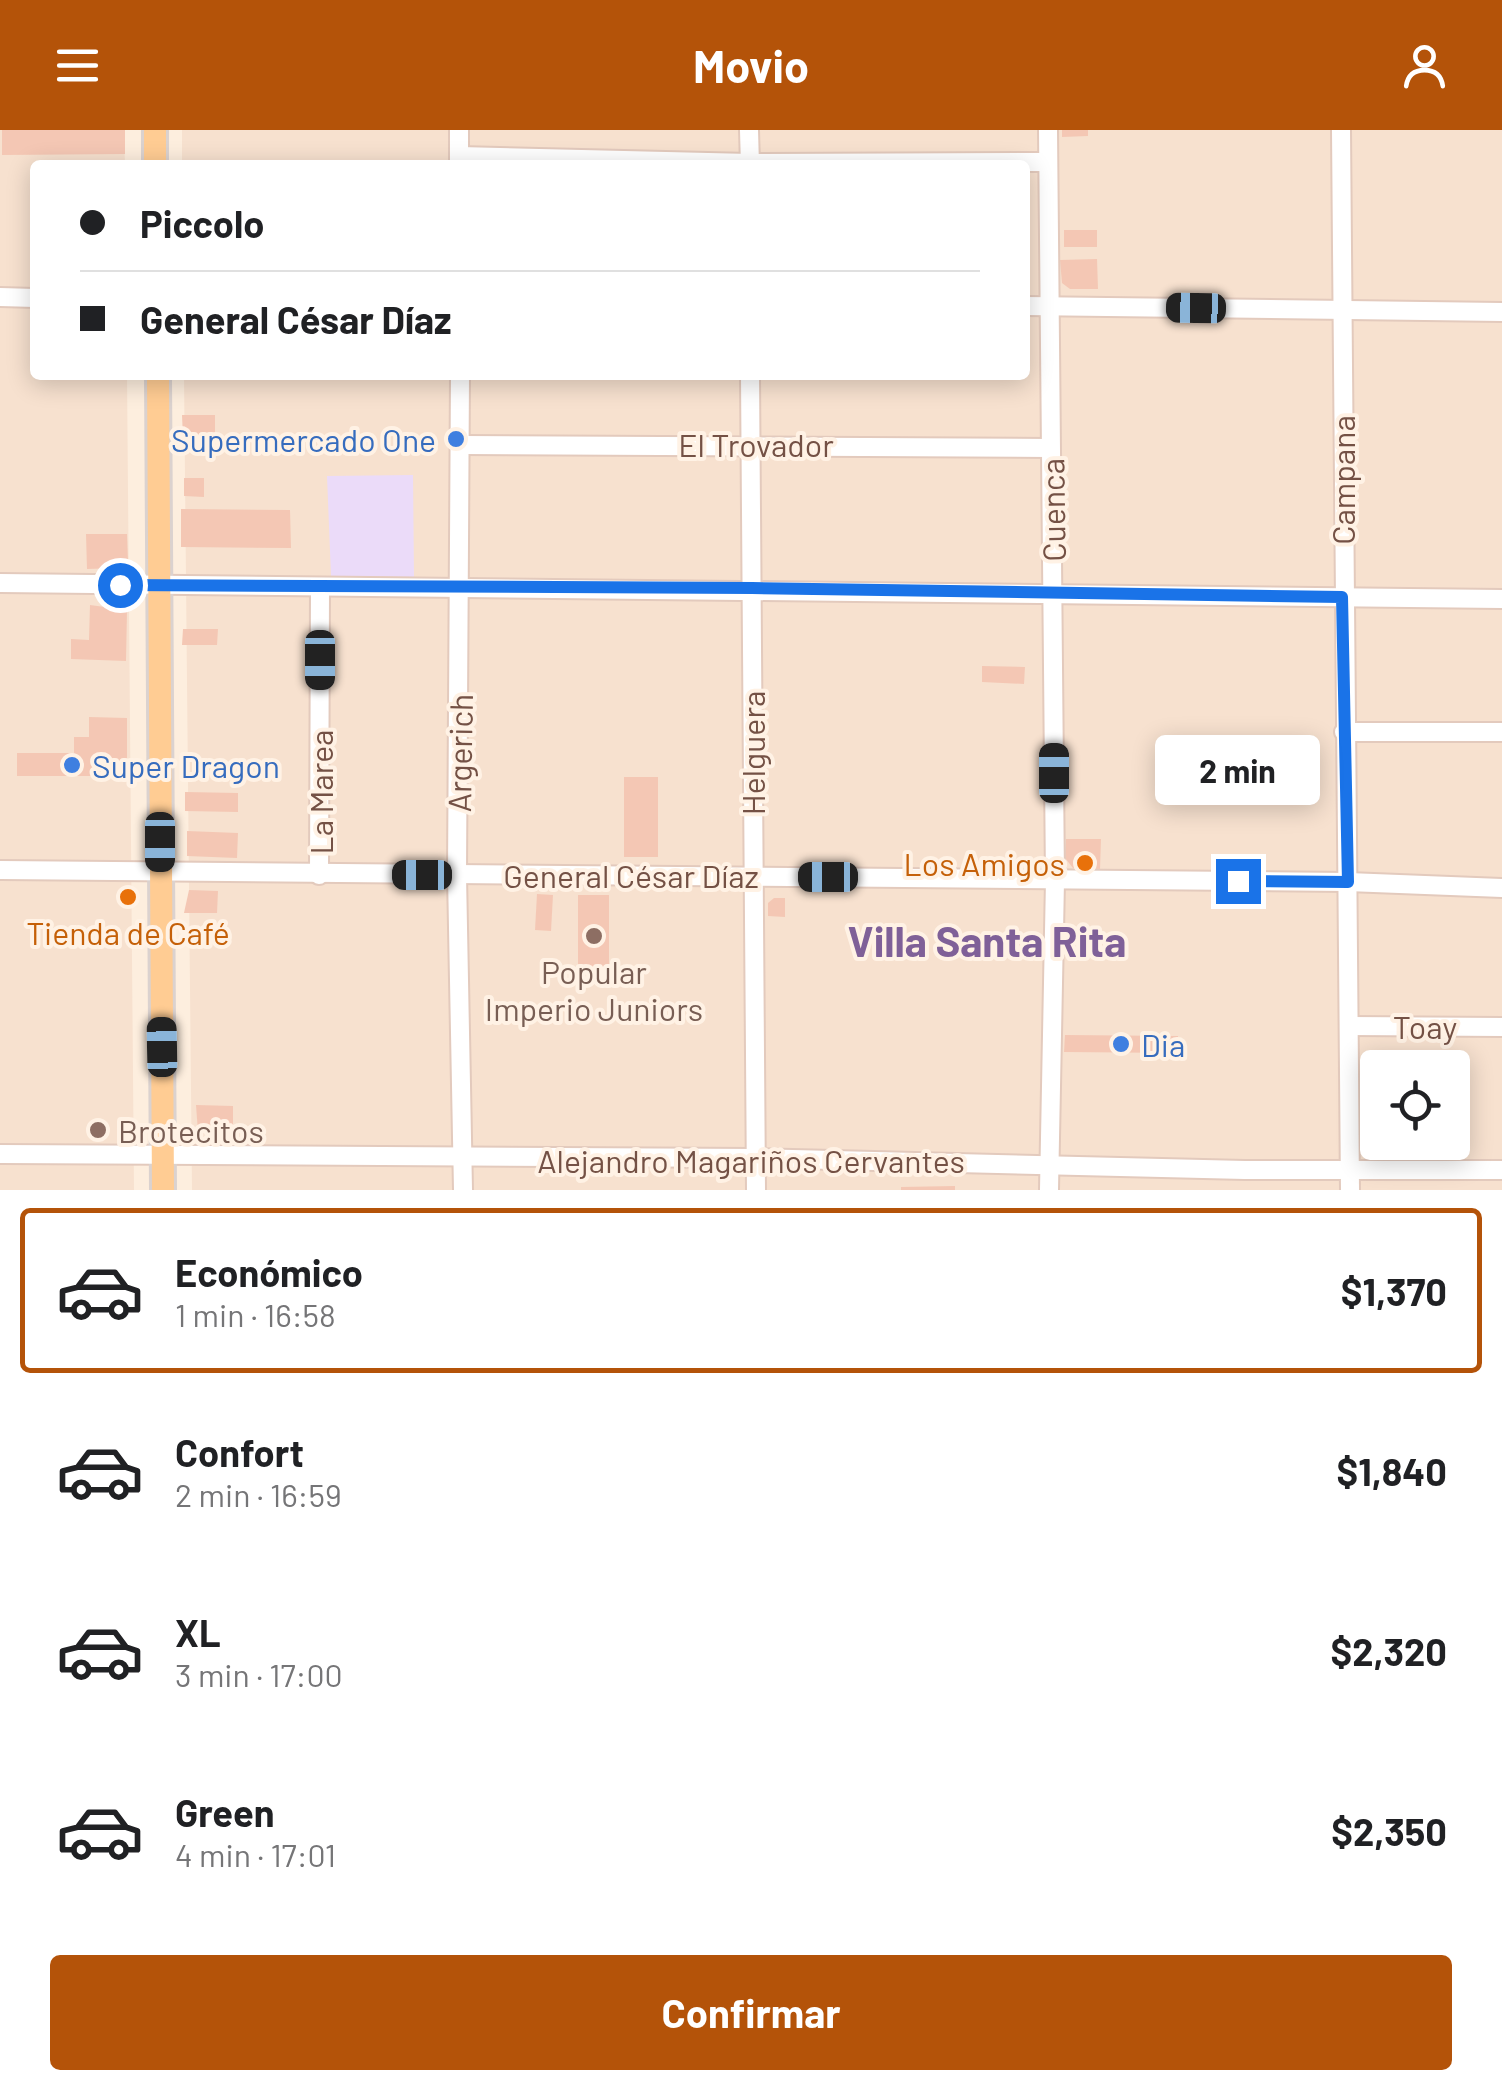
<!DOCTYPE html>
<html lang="es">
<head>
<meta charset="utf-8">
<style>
  :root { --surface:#fff; --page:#f2f2f2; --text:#202124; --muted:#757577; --line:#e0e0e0; --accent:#b45309 }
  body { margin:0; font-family:Barlow,sans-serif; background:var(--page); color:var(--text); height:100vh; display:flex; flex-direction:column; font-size:38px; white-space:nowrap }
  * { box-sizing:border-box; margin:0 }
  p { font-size:32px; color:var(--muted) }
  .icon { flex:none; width:55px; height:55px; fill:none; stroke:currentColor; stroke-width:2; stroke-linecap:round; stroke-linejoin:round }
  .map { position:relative; height:1060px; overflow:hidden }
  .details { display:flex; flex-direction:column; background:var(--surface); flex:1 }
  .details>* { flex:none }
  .top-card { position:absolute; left:30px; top:30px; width:1000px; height:220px; border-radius:10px; box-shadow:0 5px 25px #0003; display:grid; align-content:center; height:220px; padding:0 50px; background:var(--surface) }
  .controls { position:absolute; left:1360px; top:920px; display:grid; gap:20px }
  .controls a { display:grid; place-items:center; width:110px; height:110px; border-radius:10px; background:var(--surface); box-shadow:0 5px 25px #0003; font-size:50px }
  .end { position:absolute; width:45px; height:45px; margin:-22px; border:12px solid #1a73e8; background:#fff; box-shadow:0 0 0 5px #fff }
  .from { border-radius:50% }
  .bubble { position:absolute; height:70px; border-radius:10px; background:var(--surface); box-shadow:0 5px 25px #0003; font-size:32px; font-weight:700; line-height:70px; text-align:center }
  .car { position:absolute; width:30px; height:60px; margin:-30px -15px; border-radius:12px; box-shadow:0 0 8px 2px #0007; background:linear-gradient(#222 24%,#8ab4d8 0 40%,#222 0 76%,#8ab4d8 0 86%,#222 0) }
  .top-card b { display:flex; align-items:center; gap:35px; height:95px; font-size:38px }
  .top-card b+b { border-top:2px solid var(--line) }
  .top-card i { width:25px; height:25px; background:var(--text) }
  ul { padding:18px 0 0; list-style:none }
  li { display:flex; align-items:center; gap:30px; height:165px; margin:0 20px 15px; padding:0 30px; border:5px solid transparent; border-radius:10px }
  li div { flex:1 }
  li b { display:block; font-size:38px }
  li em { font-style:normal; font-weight:700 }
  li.on { border-color:var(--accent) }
  li>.icon { width:90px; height:90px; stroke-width:1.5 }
  .primary-button { display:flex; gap:20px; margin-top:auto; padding:20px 50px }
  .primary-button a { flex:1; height:115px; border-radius:10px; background:var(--accent); color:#fff; font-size:40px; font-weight:700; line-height:115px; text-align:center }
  header { display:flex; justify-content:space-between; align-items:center; height:130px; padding:0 50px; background:var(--accent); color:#fff; font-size:45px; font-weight:700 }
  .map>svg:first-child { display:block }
  .residential { fill:#f7e1cf; fill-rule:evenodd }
  .education { fill:#ebdbf9 }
  .building { fill:#f4c7b4 }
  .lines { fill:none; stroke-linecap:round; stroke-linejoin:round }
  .minor-casing { stroke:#e3cabd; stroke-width:22 }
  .major-casing { stroke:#dbd2cf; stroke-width:28 }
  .minor { stroke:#fff; stroke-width:18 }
  .major { stroke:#ffcc93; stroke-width:22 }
  .route { stroke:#1a73e8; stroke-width:12 }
  .shop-dot { fill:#3f7fe0; stroke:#fff2e5; stroke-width:4 }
  .food-dot { fill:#e8710a; stroke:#fff2e5; stroke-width:4 }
  .education-dot { fill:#8d6e63; stroke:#fff2e5; stroke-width:4 }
  .labels { text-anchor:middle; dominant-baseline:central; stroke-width:8; stroke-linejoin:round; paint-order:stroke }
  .shop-label { font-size:32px; fill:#366cbe; stroke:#fff2e5; text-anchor:start }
  .street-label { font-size:32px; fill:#745145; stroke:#fff2e5 }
  .food-label { font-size:32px; fill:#c56008; stroke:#fff2e5; text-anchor:end }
  .education-label { font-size:32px; fill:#785e54; stroke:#fff2e5 }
  .district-label { font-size:42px; font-weight:bold; fill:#7f6098; stroke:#fff2e5 }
</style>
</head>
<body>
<header><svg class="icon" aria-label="menu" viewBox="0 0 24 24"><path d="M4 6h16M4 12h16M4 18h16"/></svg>Movio<svg class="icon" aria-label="person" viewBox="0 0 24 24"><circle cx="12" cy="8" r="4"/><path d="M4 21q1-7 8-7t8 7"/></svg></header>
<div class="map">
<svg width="1502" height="1060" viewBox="0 0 1502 1060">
  <rect width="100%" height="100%" fill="#fdeede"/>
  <g class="residential">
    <polygon points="0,0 124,0 125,35 35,35 35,245 127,245 134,1060 0,1060"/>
    <path d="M182 0H1502V1060H192L184 245H1025V35H182ZM1378 938H1452V1012H1378Z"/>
  </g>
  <polygon class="education" points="413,345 414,447 331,446 327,346"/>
  <g class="building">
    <polygon points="2,0 125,0 125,24 2,25"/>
    <polygon points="1062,0 1088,0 1088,6 1062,7"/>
    <rect x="1064" y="100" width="33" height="17"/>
    <polygon points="1097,129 1098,159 1070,159 1062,153 1060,130"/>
    <polygon points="182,285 215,285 215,308 183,308"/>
    <polygon points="184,348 204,348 204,367 184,366"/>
    <polygon points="181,379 290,380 291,418 181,417"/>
    <polygon points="86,404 127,404 128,432 116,438 87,439"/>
    <polygon points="90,475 127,480 126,531 71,529 71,509 89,510"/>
    <polygon points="183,499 218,499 217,515 182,515"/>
    <polygon points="982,536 1025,537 1024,554 982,552"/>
    <polygon points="89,587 127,588 127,646 17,646 17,623 74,623 74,607 89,607"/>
    <rect x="624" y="647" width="34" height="80"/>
    <polygon points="185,662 238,663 238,682 185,681"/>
    <polygon points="187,701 238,703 237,728 187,726"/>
    <polygon points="1066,709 1101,709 1100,739 1073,738 1065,728"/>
    <polygon points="189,760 218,761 217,783 184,783"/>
    <polygon points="537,764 553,765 551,801 535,800"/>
    <polygon points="578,765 609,765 609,847 578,846"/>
    <polygon points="774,768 785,768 785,787 768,786 768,773"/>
    <polygon points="1065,905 1178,906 1178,923 1064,922"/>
    <polygon points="196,975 233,976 233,1006 198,1002"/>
    <polygon points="955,1056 955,1060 901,1060 901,1057"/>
  </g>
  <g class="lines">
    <defs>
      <g id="minor">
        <polyline points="749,0 750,35"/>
        <polyline points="1048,0 1055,750 1049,1060"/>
        <polyline points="1341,0 1350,1060"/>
        <polyline points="459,26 750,33 1048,32"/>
        <polyline points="459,35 459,0"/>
        <polyline points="0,167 35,168"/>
        <polyline points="1025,176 1502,182"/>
        <polyline points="460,245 457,745 463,1060"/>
        <polyline points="750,245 756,1060"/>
        <polyline points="462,315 1050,318"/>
        <polyline points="0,453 1502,469"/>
        <polyline points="1344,602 1502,602"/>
        <polyline points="0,740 1348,752 1502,758"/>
        <polyline points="319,745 320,458"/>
        <polyline points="1349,896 1502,897"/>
        <polyline points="0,1024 756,1028 1245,1040 1502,1040"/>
      </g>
      <g id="major">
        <polyline points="155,0 155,35"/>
        <polyline points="158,245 163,1060"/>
      </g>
    </defs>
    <use href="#minor" class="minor-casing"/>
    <use href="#major" class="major-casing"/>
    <use href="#minor" class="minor"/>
    <use href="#major" class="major"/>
  </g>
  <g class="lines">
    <polyline class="route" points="120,455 752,458 1342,467 1348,752 1238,751"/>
  </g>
  <g class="shop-dot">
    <circle cx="456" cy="309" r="10"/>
    <circle cx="72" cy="635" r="10"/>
    <circle cx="1121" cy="914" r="10"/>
  </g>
  <g class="food-dot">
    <circle cx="1085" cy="733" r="10"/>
    <circle cx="128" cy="767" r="10"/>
  </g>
  <g class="education-dot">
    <circle cx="594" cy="806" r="10"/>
    <circle cx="98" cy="1000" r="10"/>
  </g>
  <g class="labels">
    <g class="shop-label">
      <text x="436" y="309" text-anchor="end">Supermercado One</text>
      <text x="92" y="635">Super Dragon</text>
      <text x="1141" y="914">Dia</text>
    </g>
    <g class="street-label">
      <text x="756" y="314">El Trovador</text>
      <text transform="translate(1342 350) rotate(-90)">Campana</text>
      <text transform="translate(1052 380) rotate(-91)">Cuenca</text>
      <text transform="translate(459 623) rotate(-89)">Argerich</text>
      <text transform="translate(752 623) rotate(-90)">Helguera</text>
      <text transform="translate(320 662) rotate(-90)">La Marea</text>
      <text x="631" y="745">General César Díaz</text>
      <text x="1425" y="896">Toay</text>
      <text x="751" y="1030">Alejandro Magariños Cervantes</text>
    </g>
    <g class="food-label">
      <text x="1065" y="733">Los Amigos</text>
      <text x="128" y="802" text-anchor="middle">Tienda de Café</text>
    </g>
    <g class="education-label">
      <text x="594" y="841">Popular<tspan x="594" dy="37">Imperio Juniors</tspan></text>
      <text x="118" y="1000" text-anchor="start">Brotecitos</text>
    </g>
    <g class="district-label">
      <text x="987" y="810">Villa Santa Rita</text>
    </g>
  </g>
</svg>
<div class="controls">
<a><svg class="icon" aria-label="locate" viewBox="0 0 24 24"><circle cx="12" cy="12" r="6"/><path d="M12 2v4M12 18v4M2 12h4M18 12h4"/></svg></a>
</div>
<i class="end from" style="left:120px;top:455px"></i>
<i class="end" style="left:1238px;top:751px"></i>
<div class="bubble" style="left:1155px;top:605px;width:165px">2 min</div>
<i class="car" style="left:1196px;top:178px;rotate:271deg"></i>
<i class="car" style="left:320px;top:530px;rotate:180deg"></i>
<i class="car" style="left:1054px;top:643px;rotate:0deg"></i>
<i class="car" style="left:160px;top:712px;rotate:180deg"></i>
<i class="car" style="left:422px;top:745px;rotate:270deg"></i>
<i class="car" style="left:828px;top:747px;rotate:270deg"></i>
<i class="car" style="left:162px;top:917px;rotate:359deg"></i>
<div class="top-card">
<b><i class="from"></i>Piccolo</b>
<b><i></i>General César Díaz</b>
</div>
</div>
<section class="details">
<ul>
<li class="on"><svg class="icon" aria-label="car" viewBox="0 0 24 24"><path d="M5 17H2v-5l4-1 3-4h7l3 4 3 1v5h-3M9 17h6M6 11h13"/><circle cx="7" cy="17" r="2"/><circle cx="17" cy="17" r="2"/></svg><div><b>Económico</b><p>1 min · 16:58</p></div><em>$1,370</em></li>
<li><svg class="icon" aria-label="car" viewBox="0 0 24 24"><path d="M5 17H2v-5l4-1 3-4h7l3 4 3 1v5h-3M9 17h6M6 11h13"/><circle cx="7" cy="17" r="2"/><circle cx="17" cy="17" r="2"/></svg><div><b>Confort</b><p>2 min · 16:59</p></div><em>$1,840</em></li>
<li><svg class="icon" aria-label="car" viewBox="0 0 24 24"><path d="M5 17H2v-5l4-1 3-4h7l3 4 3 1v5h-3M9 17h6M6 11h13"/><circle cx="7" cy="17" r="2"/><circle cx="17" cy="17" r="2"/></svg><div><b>XL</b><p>3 min · 17:00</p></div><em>$2,320</em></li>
<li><svg class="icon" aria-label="car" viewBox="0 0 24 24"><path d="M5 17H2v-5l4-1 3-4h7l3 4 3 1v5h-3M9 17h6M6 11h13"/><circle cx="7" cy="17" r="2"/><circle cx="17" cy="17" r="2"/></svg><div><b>Green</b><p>4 min · 17:01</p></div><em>$2,350</em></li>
</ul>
<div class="primary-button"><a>Confirmar</a></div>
</section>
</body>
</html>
